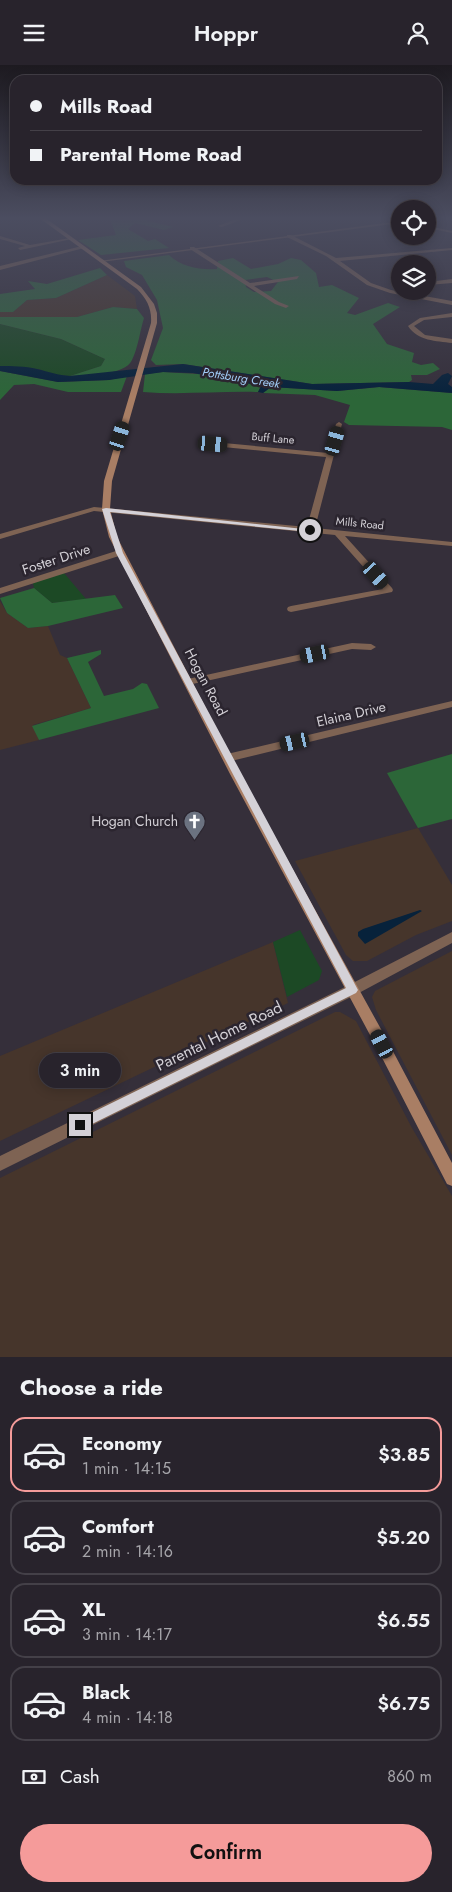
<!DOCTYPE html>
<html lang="en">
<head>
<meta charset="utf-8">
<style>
  :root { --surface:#28232c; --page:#302b34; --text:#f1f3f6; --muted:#a5a4a9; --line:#444048; --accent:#f59b9a }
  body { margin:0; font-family:Jost,sans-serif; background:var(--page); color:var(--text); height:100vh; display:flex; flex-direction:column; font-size:19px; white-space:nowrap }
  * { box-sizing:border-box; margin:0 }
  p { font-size:16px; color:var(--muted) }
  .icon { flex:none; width:28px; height:28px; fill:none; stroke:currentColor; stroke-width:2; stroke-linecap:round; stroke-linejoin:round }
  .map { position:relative; height:1292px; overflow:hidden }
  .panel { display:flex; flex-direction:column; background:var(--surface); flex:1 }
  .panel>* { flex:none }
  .guide { position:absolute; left:10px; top:10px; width:432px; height:110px; border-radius:15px; box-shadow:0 2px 12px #0003,0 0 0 1px var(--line); display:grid; align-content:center; height:110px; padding:0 20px; background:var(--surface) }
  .controls { position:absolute; left:391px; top:135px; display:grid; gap:10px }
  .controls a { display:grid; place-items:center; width:45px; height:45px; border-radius:50%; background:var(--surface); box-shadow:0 2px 12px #0003,0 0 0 1px var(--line); font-size:25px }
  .end { position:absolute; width:22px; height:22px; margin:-11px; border:6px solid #d4d1d7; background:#111; box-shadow:0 0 0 2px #111 }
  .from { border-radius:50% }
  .bubble { position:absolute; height:35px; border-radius:18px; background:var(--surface); box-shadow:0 2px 12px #0003,0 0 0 1px var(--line); font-size:16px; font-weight:600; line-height:35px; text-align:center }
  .car { position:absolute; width:15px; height:30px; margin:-15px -8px; border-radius:6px; box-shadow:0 0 4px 1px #0007; background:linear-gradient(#222 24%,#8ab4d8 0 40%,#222 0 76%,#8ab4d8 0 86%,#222 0) }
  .guide b { display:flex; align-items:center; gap:18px; height:48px; font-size:19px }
  .guide b+b { border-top:1px solid var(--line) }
  .guide i { width:12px; height:12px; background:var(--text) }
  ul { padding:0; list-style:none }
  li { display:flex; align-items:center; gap:15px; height:75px; margin:0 10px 8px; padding:0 10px; border:2px solid var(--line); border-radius:15px }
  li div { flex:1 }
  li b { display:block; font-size:19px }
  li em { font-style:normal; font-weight:600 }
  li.selected { border-color:var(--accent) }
  li>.icon { width:45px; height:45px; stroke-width:1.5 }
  h2 { padding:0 20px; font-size:22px; line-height:60px }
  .pay { display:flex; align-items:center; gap:12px; height:55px; padding:0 20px; font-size:19px }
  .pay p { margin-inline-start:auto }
  .button { display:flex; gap:10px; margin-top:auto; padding:10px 20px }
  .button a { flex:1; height:58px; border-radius:30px; background:var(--accent); color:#111; font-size:20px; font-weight:600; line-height:58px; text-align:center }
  header { display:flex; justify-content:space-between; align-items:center; height:65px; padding:0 20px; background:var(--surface); font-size:22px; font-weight:600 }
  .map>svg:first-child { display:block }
  .commercial { fill:#46352b }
  .industrial { fill:#47352b }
  .green { fill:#1c4925 }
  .forest { fill:#2c6638; fill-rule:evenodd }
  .water { fill:#07223b }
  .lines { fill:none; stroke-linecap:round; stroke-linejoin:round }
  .minor { fill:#7e6353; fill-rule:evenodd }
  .tertiary { fill:#7e6353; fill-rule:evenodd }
  .secondary { fill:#a97e64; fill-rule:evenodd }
  .route { fill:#d4d1d7 }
  .labels { text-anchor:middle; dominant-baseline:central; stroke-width:5; stroke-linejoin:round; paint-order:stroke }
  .far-street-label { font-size:11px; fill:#d4d1d7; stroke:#2b252f }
  .far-water-label { font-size:12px; font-style:italic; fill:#a2ccf7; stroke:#2b252f }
  .street-label { font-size:14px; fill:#d4d1d7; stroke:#2b252f }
  .poi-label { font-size:14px; fill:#d4d1d7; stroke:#2b252f; text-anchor:end }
  .near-street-label { font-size:16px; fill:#d4d1d7; stroke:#2b252f }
</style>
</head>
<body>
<header><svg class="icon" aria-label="menu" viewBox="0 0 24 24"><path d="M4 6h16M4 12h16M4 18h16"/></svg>Hoppr<svg class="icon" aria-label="person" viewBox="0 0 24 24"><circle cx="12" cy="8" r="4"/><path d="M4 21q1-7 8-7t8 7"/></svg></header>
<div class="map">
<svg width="452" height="1292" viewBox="0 0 452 1292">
  <rect width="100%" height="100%" fill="#352f3a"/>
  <g class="commercial">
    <polygon points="107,210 135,231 137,244 113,242 77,252 0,252 0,247 13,247 27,235 56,233"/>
    <polygon points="418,763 452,820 452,856 416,870 367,896 353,896 346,890 295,796"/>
    <polygon points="273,877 288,938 0,1076 0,991"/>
    <polygon points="452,886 452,1090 376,945 372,932 375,926"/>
    <polygon points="335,947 340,947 356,956 412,1063 452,1131 452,1292 0,1292 0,1113"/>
  </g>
  <polygon class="industrial" points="0,536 7,548 28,563 48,561 60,590 67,593 91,643 33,660 39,675 0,685"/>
  <g class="green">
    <polygon points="0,259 61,274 105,294 101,301 70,311 55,310 38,304 0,301"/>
    <polygon points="64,508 86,534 52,538 34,523 33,518"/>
    <polygon points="300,865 322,906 319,915 287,932 273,877"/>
  </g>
  <g class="forest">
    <polygon points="109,152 142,152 141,154 173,162 164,165 135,158 128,164 148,176 155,174 169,183 101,190 78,175 116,170"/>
    <path d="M169 190C182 202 199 205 217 204L218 196 233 193 251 204 278 199 291 193 301 195 316 208 319 222 332 220 359 233 347 248 355 250 388 238 400 242 373 259 387 279 414 288 412 297 421 300 433 298 440 304 427 310H411L412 315 409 317 312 319 183 299 156 300 151 295 163 263 157 235 142 210 126 202 124 196ZM267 212 278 217 271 226 254 227 246 222 245 215Z"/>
    <polygon points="100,203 107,210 56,233 27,235 13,247 0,247 0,229 35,224 28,216 47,219"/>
    <path d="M113 242 137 244 144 253C140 266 138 283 132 295 125 311 86 310 70 311L101 301 105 294 61 274 0 259V252H77Z"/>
    <polygon points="0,306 58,317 109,315 127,311 121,327 68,327 34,319 14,320 0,335"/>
    <path d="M163 307 215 310 261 321 258 327C219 326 181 330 143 327L145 309Z"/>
    <polygon points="271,322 337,326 379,322 452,328 452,365 442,362 349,360 344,357 350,340 315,330 263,328"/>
    <polygon points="34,523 52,538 115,530 123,543 48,561 28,563 7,548 0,533"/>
    <polygon points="101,585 101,589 88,597 104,631 133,624 142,618 147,619 159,643 39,675 32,661 91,643 67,593"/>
    <polygon points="452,689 452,754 418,763 387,708"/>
  </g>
  <g class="water">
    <path d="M183 299 312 319 409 317 433 319 442 310 448 308 452 311 448 319 452 322V328L379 322 337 326 271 322 263 328 258 327 261 321 193 308 163 307 109 315 58 317 0 306V301C12 301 25 301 37 304 49 307 58 310 70 311Z"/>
    <polygon points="420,845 422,846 365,879 358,871 358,867 363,864"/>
  </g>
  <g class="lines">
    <g class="minor">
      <polygon points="241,152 249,152 222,162 218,161"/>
      <polygon points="385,152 400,154 400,156 385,153"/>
      <polygon points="428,161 452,166 452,168 428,163"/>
      <polygon points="287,170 291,170 336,193 452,183 452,185 340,196 371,218 391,225 452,236 452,240 390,228 367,220 326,191 287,172"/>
      <polygon points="0,171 30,180 70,173 72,174 20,185 18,183 25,181 0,174"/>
      <polygon points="82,181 84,183 0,205 0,201"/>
      <polygon points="190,182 194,182 250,218 299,211 297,214 254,221 279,237 289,241 286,243 275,239 190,184"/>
      <polygon points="452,214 452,218 428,220 428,217"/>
      <path d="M452 248V252L424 255 414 261 425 270 452 274V278C436 276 418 276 408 261L420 253Z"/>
      <polygon points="339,357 342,359 315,463 452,477 452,481 345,471 392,523 393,525 392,527 291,547 288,546 287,544 288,542 291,541 383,524 335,470 94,446 0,474 0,469 94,442 307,462 326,392 213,381 209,379 213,377 328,388 336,359"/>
      <polygon points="352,578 371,579 376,582 371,585 352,584 188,620 183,617 188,614"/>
      <polygon points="452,636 452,642 227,697 222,693 227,689"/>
    </g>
    <g class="tertiary">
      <polygon points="400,156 400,158 101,197 99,196"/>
      <polygon points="116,486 122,486 123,488 122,490 0,529 0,523"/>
      <polygon points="452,867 452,878 357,929 0,1106 0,1091 347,921"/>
    </g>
    <path class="secondary" d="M38 152H44L141 222 154 239 157 248V258L112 416 110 444 117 472 240 709 387 975 452 1098V1121L447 1119 377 983 230 709 109 472 102 444 104 416 151 258C152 244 147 234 137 224Z"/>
  </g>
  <linearGradient id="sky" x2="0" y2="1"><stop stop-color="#1d1a20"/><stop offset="0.46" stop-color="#4b4d60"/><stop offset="1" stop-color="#4b4d60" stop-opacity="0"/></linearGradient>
  <rect width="452" height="333" fill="url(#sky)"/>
  <polygon class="route" points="106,443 313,465 310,467 110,447 123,488 358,925 356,928 80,1065 75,1064 75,1056 346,923 116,488 102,444"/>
  <defs>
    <symbol id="church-pin" viewBox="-11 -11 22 30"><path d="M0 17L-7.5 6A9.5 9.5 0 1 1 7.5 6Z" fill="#6b7280" stroke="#2b252f"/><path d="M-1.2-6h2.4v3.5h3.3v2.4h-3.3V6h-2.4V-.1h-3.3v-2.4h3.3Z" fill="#fff"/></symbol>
  </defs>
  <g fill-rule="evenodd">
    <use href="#church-pin" x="182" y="744" width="25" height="34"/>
  </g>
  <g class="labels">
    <g class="far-street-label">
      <text transform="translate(273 373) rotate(5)">Buff Lane</text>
      <text transform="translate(360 458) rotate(6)">Mills Road</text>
    </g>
    <g class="far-water-label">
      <text transform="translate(241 313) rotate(9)">Pottsburg Creek</text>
    </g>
    <g class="street-label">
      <text transform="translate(56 494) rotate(-18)">Foster Drive</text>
      <text transform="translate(206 617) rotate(62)">Hogan Road</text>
      <text transform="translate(351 649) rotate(-13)">Elaina Drive</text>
    </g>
    <g class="poi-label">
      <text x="178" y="756">Hogan Church</text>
    </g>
    <g class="near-street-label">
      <text transform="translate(219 971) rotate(-26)">Parental Home Road</text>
    </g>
  </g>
</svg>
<div class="controls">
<a><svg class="icon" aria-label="locate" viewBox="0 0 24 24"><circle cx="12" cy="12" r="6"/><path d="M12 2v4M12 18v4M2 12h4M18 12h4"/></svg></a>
<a><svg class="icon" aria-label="layers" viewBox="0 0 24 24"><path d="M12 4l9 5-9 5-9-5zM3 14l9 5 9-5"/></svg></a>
</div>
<i class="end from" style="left:310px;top:465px"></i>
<i class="end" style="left:80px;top:1060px"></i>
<div class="bubble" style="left:39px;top:988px;width:82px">3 min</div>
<i class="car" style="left:120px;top:371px;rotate:18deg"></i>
<i class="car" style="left:335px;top:376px;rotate:16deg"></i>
<i class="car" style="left:213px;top:379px;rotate:95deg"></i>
<i class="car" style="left:376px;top:510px;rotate:138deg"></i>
<i class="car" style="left:315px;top:589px;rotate:258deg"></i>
<i class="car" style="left:295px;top:677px;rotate:257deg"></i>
<i class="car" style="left:382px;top:979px;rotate:332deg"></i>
<div class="guide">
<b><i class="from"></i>Mills Road</b>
<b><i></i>Parental Home Road</b>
</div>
</div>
<section class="panel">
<h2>Choose a ride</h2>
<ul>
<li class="selected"><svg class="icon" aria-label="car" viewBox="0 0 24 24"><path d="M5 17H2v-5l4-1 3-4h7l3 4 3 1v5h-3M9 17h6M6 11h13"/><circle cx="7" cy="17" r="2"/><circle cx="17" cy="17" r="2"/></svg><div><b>Economy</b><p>1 min · 14:15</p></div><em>$3.85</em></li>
<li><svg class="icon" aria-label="car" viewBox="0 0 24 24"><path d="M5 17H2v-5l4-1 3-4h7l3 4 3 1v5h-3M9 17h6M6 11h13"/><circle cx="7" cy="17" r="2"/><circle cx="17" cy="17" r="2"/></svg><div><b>Comfort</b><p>2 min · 14:16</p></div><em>$5.20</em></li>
<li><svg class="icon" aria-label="car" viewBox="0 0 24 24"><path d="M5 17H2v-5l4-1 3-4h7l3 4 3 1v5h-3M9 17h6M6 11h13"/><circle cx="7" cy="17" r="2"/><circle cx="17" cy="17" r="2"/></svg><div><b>XL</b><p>3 min · 14:17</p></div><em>$6.55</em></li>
<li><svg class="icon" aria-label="car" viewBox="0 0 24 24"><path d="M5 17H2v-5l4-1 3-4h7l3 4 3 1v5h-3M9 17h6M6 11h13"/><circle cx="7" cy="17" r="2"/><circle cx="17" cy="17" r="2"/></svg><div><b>Black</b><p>4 min · 14:18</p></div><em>$6.75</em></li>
</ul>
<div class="pay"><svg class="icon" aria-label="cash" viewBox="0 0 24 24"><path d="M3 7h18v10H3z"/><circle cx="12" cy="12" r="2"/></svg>Cash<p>860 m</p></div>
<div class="button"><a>Confirm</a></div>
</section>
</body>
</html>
